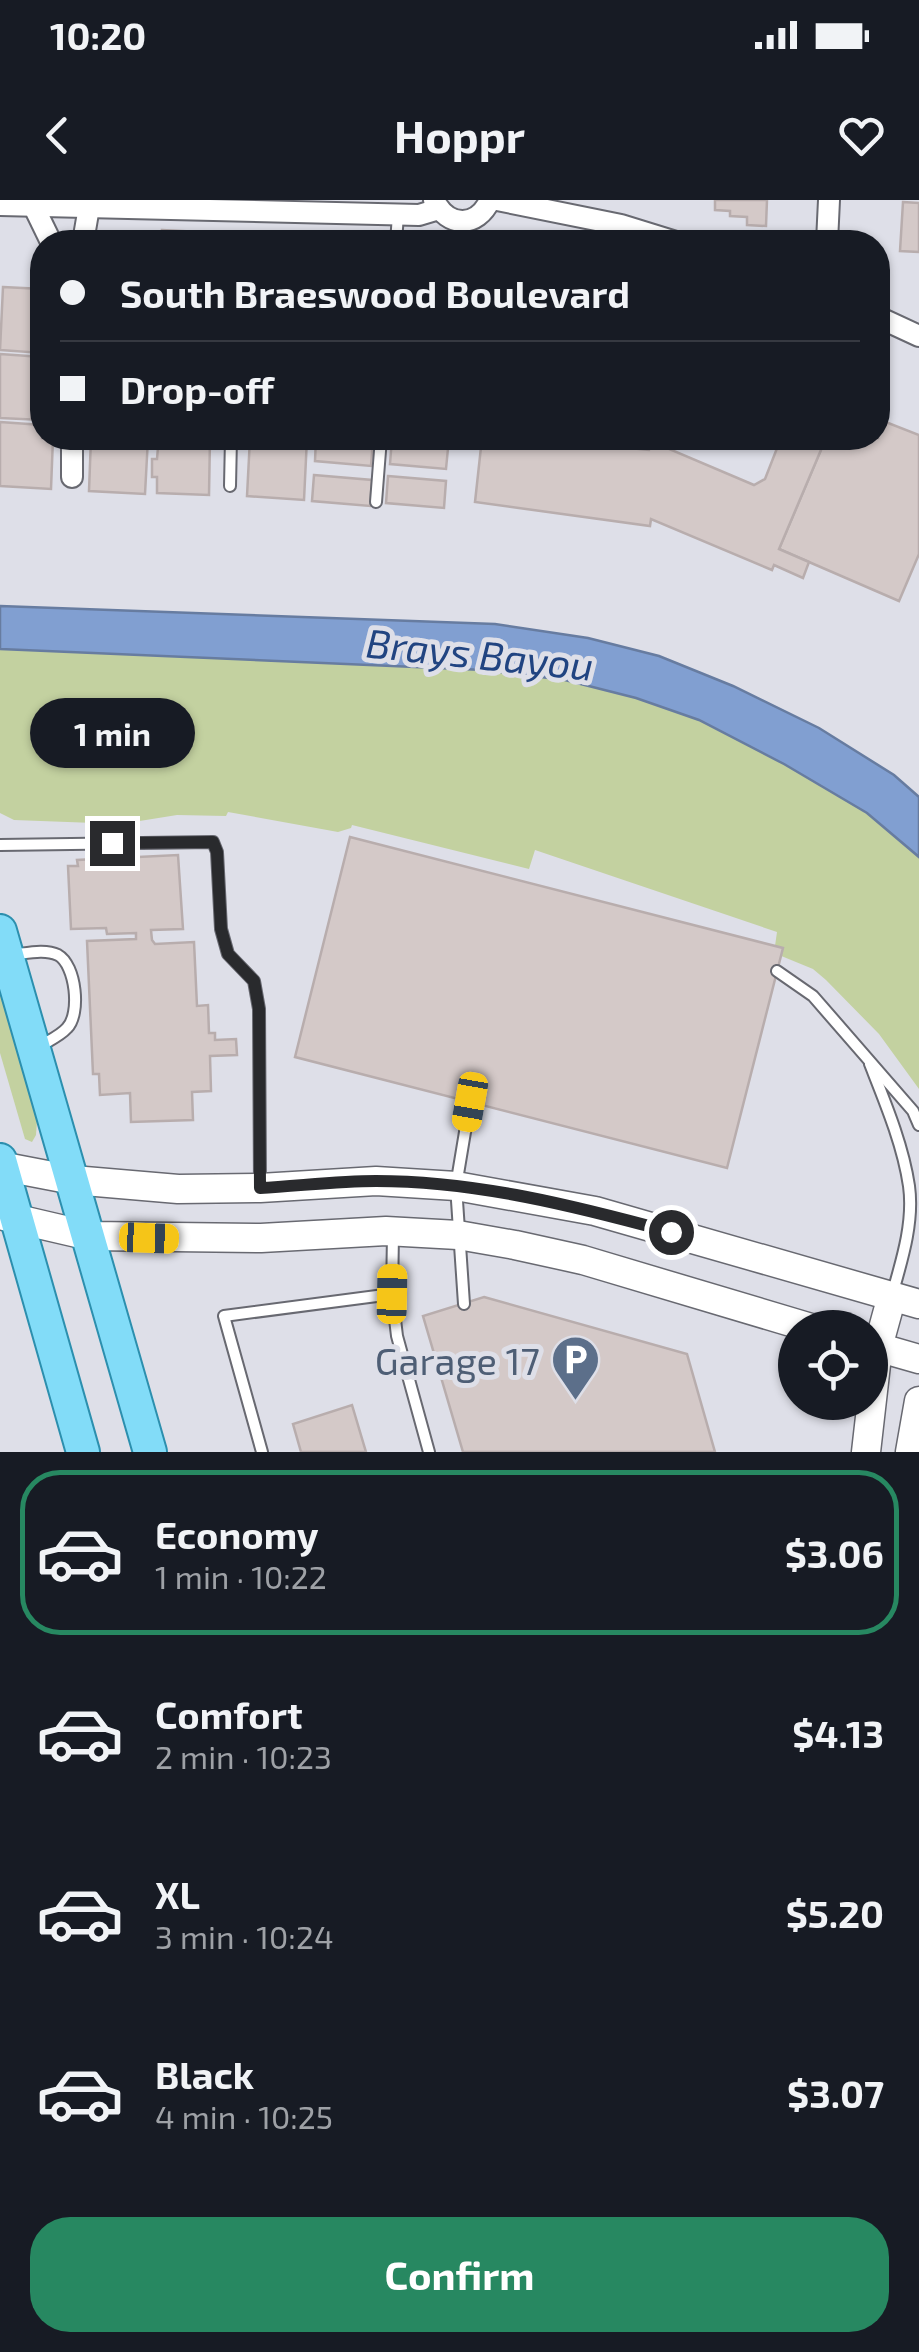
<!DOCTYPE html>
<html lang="en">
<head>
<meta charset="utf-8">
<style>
  :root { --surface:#171b24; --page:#20242c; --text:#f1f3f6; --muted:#9ea1a6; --line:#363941; --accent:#278861 }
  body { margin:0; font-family:"Exo 2",sans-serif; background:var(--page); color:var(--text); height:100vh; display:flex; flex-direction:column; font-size:38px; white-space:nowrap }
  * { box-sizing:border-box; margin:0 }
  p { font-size:32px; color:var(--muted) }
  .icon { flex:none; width:55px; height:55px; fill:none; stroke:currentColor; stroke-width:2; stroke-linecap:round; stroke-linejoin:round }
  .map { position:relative; height:1252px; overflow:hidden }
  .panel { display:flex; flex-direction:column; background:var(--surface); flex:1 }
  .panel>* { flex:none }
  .hud { position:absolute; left:30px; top:30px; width:860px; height:220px; border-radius:40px; box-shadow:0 2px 8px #0004; display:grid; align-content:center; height:220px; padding:0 30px; background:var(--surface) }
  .controls { position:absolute; left:778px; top:1110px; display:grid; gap:20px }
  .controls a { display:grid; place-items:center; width:110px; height:110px; border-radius:50%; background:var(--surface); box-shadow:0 2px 8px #0004; font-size:50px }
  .end { position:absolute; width:45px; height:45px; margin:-22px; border:12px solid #292a2d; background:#fff; box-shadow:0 0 0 5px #fff }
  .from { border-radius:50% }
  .bubble { position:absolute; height:70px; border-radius:35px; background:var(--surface); box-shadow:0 2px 8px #0004; font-size:32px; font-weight:700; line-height:70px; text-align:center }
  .car { position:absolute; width:30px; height:60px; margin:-30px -15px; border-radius:12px; box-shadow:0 0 8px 2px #0007; background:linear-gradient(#f5c518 24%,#345 0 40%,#f5c518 0 76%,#345 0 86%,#f5c518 0) }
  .hud b { display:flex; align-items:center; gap:35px; height:95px; font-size:38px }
  .hud b+b { border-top:2px solid var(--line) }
  .hud i { width:25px; height:25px; background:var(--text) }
  ul { padding:18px 0 0; list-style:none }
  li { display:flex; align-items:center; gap:30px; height:165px; margin:0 20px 15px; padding:0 10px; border:5px solid transparent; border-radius:40px }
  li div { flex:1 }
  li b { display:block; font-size:38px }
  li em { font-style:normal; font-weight:700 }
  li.active { border-color:var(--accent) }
  li>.icon { width:90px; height:90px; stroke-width:1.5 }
  .action { display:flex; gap:20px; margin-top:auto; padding:20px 30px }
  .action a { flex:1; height:115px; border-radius:40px; background:var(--accent); color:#fff; font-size:40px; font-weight:700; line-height:115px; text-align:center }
  .status { display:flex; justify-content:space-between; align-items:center; height:70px; padding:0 50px; background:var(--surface); direction:ltr }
  .status svg { height:28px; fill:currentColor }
  header { display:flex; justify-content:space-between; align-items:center; height:130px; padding:0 30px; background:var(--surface); font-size:45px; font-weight:700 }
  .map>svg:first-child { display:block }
  .green { fill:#c3d1a0 }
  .water { fill:#819fd1; stroke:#677ca0; stroke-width:2.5 }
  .building { fill:#d4c9c8; stroke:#b8adad; stroke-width:2.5 }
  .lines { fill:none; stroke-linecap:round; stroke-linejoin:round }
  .lane-casing { stroke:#686971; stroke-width:14 }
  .street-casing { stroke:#686971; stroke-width:24 }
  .secondary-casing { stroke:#686971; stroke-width:31 }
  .primary-casing { stroke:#2c8fae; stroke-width:36 }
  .lane { stroke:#fff; stroke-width:10 }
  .street { stroke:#fff; stroke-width:20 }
  .secondary { stroke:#fff; stroke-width:28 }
  .primary { stroke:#82dcf8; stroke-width:32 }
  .route { stroke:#292a2d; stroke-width:12 }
  .labels { text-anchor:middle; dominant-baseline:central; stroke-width:10; stroke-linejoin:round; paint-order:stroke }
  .service-label { font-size:38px; fill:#4e5e75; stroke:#dedfe8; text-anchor:end }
  .water-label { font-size:40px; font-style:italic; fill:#214481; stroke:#dedfe8 }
</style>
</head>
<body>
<div class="status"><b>10:20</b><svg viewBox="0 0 49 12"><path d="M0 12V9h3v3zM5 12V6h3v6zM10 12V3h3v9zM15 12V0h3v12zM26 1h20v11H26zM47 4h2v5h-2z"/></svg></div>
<header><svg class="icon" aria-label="back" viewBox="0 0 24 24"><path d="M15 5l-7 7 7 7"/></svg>Hoppr<svg class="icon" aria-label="heart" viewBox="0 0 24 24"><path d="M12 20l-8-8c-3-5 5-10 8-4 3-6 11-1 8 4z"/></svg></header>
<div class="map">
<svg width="919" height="1252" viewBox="0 0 919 1252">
  <rect width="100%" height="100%" fill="#dedfe8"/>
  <g class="green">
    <polygon points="0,449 484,470 565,480 636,498 699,520 784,564 867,613 919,657 919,889 879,834 826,780 813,769 774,753 777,732 535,650 529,669 352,625 351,628 338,632 228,612 226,616 177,615 121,624 14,620 0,613"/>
    <polygon points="0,786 37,921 36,935 32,942 25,939 0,853"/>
  </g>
  <polygon class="water" points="0,406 495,424 588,438 659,456 733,486 819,528 894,575 919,597 919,657 867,613 784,564 699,520 636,498 565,480 484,470 0,449"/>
  <g class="building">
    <polygon points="715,0 767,0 766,26 747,25 747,17 730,16 730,11 715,10"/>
    <polygon points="903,2 919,3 919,52 900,51"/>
    <polygon points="162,30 219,33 219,42 162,42"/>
    <polygon points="258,33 315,36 315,42 258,42"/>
    <polygon points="3,87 42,89 42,153 0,150"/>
    <polygon points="0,154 42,157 42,220 0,218"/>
    <polygon points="878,219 919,235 919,354 899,401 779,349 826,238 878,238"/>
    <polygon points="0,222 42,225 42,238 53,238 51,289 0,286"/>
    <polygon points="91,238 148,238 145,294 89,291"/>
    <polygon points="153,238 210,238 209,295 157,293 157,277 152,277 152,259 157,259 158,247 153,247"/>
    <polygon points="250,238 307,238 304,300 247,296"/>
    <polygon points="316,238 373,238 371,266 315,261"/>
    <polygon points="392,238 449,238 446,269 390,264"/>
    <polygon points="482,238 564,238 567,242 649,250 653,242 754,285 765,279 781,238 826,238 779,349 809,362 803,378 774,365 772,370 651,319 650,326 475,302"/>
    <polygon points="314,275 372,280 370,306 312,301"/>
    <polygon points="388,276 446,281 444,308 386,303"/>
    <polygon points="350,637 783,748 727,968 295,857"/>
    <polygon points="178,655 183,729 151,730 152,740 155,744 194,742 197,806 208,805 209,833 215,833 215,840 236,839 237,855 210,856 211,891 192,892 193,920 131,922 130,893 100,895 99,874 93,874 87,741 136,739 136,733 107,734 106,728 71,729 68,666 78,666 77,660"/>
    <polygon points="484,1097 687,1154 715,1252 463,1252 423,1116"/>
    <polygon points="352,1205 366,1252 301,1252 293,1224"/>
  </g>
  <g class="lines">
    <defs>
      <g id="lane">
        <polyline points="239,42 239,37"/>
        <polyline points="396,42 398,15"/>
        <polyline points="230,286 231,238"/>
        <polyline points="376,302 381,238"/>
        <polyline points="0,645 213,642 217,652 221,729 228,754 254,781 259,809 260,985"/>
        <path d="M10 755C24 754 44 748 58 755 76 765 81 814 67 828 60 836 48 841 40 846"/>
        <polyline points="777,771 813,796 913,911 919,925"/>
        <path d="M870 864C885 902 903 945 909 986 914 1022 902 1060 892 1095"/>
        <polyline points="392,1094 397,1136 429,1252"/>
        <polyline points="464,1104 456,986 470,902"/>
        <polyline points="262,1252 224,1116 392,1094 393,1035"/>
      </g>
      <g id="street">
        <path d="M434 0C448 28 477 28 490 0"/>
        <polyline points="497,0 621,25 676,42"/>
        <polyline points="0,5 419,15 439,9"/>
        <polyline points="33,5 51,42"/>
        <polyline points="83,42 89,7"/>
        <polyline points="827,42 829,0"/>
        <polyline points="878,117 919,136"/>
        <polyline points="72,277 72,238"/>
      </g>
      <g id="secondary">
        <polyline points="0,966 73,980 178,989 260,988 376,981 456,986 595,1011 919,1104"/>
        <polyline points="0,1015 90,1036 261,1038 386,1031 458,1035 515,1045 583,1060 811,1128"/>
        <polyline points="870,1145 919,1159"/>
        <polyline points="866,1252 878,1147 892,1096"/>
        <polyline points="910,1252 919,1201"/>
      </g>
      <g id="primary">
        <polyline points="0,731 150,1252"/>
        <polyline points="0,960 83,1252"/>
      </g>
    </defs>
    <use href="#lane" class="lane-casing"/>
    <use href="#street" class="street-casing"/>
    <use href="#secondary" class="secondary-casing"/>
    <use href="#primary" class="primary-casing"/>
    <use href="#lane" class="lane"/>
    <use href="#street" class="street"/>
    <use href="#secondary" class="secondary"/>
    <use href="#primary" class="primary"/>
  </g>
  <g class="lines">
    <path class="route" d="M112 643 213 642 217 652 221 729 228 754 254 781 259 809 260 988C299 986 337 981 376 981 476 981 575 1006 671 1032"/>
  </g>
  <defs>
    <symbol id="parking-pin" viewBox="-11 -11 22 30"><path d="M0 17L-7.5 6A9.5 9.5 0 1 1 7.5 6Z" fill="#5c6f8a" stroke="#dedfe8"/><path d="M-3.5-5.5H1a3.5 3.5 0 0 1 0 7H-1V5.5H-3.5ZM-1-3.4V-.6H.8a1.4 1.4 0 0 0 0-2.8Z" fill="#fff"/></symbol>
  </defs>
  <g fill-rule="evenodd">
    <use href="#parking-pin" x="548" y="1132" width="55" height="75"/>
  </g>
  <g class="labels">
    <g class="service-label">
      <text x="540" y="1160">Garage 17</text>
    </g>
    <g class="water-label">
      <text transform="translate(480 453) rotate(6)">Brays Bayou</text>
    </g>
  </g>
</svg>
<div class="controls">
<a><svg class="icon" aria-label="locate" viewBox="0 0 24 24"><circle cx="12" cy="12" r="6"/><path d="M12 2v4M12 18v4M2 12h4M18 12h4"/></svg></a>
</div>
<i class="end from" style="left:671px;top:1032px"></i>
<i class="end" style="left:112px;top:643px"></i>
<div class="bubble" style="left:30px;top:498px;width:165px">1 min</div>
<i class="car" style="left:470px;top:902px;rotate:190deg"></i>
<i class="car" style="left:149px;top:1038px;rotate:92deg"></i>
<i class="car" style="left:392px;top:1094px;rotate:1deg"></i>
<div class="hud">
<b><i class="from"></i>South Braeswood Boulevard</b>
<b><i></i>Drop-off</b>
</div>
</div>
<section class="panel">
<ul>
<li class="active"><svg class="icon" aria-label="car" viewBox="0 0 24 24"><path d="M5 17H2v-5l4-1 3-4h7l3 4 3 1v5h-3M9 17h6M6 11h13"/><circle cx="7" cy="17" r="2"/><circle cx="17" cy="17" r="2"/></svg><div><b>Economy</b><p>1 min · 10:22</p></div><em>$3.06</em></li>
<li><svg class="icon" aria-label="car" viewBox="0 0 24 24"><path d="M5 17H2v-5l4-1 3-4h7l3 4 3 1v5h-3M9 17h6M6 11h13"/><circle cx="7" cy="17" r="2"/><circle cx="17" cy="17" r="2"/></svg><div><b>Comfort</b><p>2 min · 10:23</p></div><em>$4.13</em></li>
<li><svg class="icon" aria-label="car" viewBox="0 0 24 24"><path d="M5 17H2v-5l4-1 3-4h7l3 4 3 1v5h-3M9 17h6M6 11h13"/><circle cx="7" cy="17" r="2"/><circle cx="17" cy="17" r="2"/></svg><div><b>XL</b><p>3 min · 10:24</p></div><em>$5.20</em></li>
<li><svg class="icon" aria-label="car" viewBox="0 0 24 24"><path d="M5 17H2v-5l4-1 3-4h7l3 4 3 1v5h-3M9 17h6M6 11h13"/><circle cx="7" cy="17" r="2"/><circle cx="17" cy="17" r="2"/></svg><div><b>Black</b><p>4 min · 10:25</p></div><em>$3.07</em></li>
</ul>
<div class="action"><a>Confirm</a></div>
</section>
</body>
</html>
